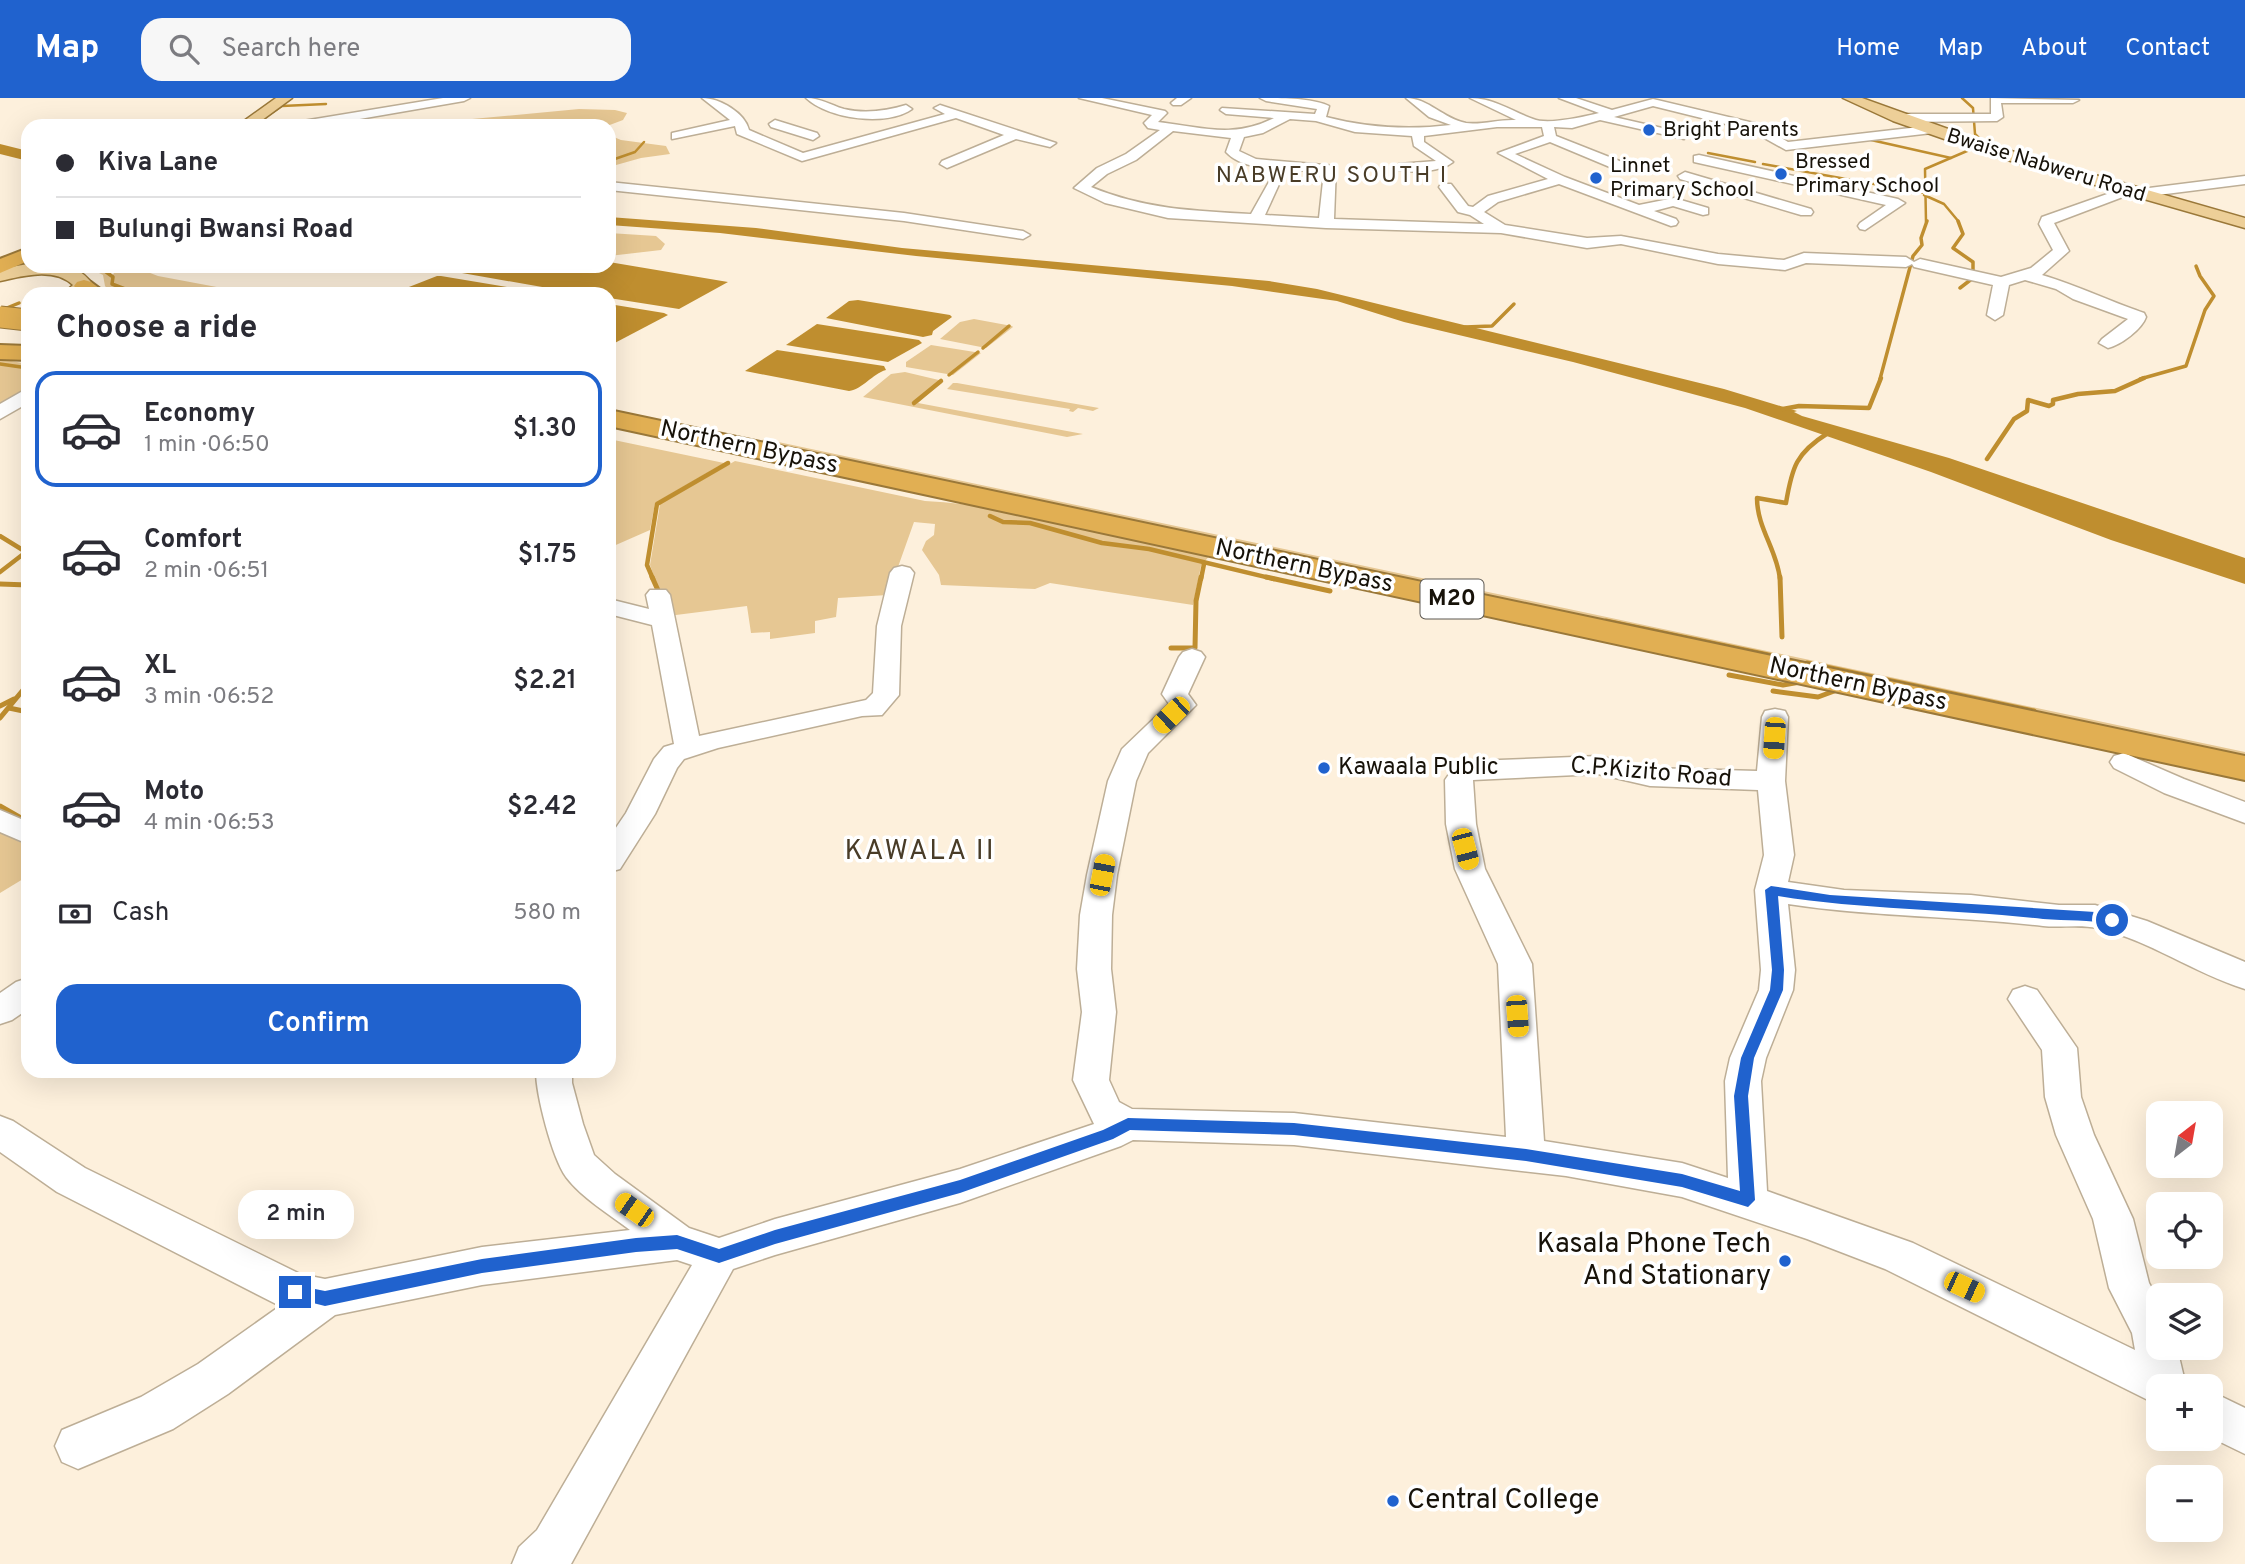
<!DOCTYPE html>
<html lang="en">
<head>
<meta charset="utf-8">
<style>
  :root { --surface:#fff; --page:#f7f7f7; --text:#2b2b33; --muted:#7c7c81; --line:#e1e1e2; --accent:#2062ce }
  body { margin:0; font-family:Overpass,sans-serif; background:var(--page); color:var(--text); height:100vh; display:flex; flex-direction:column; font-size:26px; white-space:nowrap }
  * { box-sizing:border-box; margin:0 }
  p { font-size:23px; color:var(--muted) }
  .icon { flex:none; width:38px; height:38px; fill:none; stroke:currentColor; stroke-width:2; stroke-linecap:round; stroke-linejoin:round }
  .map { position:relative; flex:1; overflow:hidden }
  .side { position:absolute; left:21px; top:189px; width:595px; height:791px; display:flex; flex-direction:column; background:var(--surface); border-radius:21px; box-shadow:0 7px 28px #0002 }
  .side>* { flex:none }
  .hud { position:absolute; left:21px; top:21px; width:595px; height:154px; border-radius:21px; box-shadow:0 7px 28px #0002; display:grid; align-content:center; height:154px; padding:0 35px; background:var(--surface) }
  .needle { width:46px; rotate:31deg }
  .fabs { position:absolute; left:2146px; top:1003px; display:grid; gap:14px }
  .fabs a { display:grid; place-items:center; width:77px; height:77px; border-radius:14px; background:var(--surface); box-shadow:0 7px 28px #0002; font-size:35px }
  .end { position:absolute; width:32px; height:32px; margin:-16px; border:9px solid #2062ce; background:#fff; box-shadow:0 0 0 4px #fff }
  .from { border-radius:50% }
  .bubble { position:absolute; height:49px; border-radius:21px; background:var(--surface); box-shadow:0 7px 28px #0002; font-size:23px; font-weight:600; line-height:49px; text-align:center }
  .car { position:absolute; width:21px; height:42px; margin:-21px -10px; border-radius:9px; box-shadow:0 0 5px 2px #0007; background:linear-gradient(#f5c518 24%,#345 0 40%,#f5c518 0 76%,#345 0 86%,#f5c518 0) }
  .hud b { display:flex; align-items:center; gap:24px; height:66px; font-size:26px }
  .hud b+b { border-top:2px solid var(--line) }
  .hud i { width:18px; height:18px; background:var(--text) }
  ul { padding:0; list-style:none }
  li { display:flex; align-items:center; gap:21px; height:116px; margin:0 14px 10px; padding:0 21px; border:4px solid transparent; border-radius:21px }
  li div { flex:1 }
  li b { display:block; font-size:26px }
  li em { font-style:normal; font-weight:600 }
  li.active { border-color:var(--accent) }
  li>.icon { width:63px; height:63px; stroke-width:1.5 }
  h2 { padding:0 35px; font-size:32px; line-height:84px }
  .pay { display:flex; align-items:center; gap:18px; height:77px; padding:0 35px; font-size:26px }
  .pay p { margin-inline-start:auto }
  .button { display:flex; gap:14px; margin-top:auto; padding:14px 35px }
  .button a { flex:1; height:80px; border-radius:21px; background:var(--accent); color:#fff; font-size:28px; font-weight:600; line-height:80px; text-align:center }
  header { display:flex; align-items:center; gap:42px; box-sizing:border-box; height:98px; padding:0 35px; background:var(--accent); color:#fff }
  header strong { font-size:33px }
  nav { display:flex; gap:38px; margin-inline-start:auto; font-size:24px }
  .search { width:490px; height:63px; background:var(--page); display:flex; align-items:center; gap:18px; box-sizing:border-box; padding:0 24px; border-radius:21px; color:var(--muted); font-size:26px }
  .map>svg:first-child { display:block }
  .green { fill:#e6c793 }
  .water { fill:#bf8e2f }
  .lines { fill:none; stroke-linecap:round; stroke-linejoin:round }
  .stream-far3 { stroke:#bf8e2f; stroke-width:2.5 }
  .stream-far2 { stroke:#bf8e2f; stroke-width:3.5 }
  .stream-far1 { stroke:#bf8e2f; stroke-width:4.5 }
  .stream { stroke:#bf8e2f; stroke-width:5 }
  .river { fill:#bf8e2f; fill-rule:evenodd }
  .minor-casing { stroke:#bdae96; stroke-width:3 }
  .major-casing { stroke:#9a7839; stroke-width:3 }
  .highway-casing { stroke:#9a7839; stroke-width:4 }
  .minor { fill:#fff; fill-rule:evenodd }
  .major { fill:#edcf98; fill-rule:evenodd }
  .highway { fill:#e1af53; fill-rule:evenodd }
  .highway-bridge-casing { stroke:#9a7839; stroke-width:23; stroke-linecap:butt }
  .highway-bridge { stroke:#e1af53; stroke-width:21 }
  .route { fill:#2062ce }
  .poi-dot { fill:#2062ce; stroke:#fff; stroke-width:2.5 }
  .labels { text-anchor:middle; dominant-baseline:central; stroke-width:7; stroke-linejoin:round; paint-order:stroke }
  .far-poi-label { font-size:21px; fill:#171209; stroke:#fff; text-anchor:start }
  .far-street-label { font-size:21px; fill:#171209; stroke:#fff }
  .far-quarter-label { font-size:23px; letter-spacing:2px; fill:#493c27; stroke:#fff }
  .shield { fill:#fff; stroke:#5d5953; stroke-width:2 }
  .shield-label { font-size:23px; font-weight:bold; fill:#171209 }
  .street-label { font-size:24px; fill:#171209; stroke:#fff }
  .poi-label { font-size:24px; fill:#171209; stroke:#fff; text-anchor:start }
  .quarter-label { font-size:28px; letter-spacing:2px; fill:#493c27; stroke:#fff }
  .near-poi-label { font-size:28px; fill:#171209; stroke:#fff; text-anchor:end }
</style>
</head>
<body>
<header>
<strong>Map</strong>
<div class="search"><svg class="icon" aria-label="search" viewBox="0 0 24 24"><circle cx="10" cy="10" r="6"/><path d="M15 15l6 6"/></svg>Search here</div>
<nav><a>Home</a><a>Map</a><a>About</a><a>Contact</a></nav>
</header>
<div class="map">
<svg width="2245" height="1466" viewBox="0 0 2245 1466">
  <rect width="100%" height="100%" fill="#fdf0dc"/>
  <g class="green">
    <polygon points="579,11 615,12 627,15 623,22 607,28 448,27 472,21"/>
    <polygon points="609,37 621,42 666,48 670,56 641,60 609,69"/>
    <polygon points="609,135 656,138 665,146 661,152 609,158"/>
    <polygon points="85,168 93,168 112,178 116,172 109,168 132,168 158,178 254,196 133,194 112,196 105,188 103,177"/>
    <polygon points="974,221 1012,228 1013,229 986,250 940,241 960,224"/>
    <polygon points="931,247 981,255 953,277 906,269 906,264"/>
    <polygon points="0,261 28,266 22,268 28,270 28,294 0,313"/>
    <polygon points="905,274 943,283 918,305 1083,336 1067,339 863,299 891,276"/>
    <polygon points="953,285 957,285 1099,310 1093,313 1078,310 1073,314 1069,313 1070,311 947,291"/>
    <polygon points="609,341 724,365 655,405 650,432 609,450"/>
    <polygon points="764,341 2245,654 2245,663 756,346"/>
    <path d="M735 363 925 403C1017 408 1120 438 1210 457L1201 468 1193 507 1050 485 1035 491 941 487 939 477 922 452 926 443 934 437 935 426 914 424 888 497 838 500 836 519 815 523V535L770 541V534L751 535 747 508 668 518 650 467 660 406Z"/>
    <polygon points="0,734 28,748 28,778 0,795"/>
  </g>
  <g class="water">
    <polygon points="609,119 756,130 902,150 1269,183 1317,191 1724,291 1797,313 1794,314 1802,318 1949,360 2245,460 2245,486 2111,442 1931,374 1745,310 1573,264 1404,224 1337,203 1232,188 916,158 720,135 609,127"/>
    <polygon points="609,164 728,184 679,211 609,200 609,196 582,196 445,172 455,168 609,168"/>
    <polygon points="437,178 441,178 548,196 391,196"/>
    <polygon points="858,202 950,217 952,219 933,233 932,237 923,239 826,220 849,203"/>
    <polygon points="609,206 664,215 668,217 609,248"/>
    <polygon points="817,226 919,242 922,245 888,264 786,247"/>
    <path d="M777 252 884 268 886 272C872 276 863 291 849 293L745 273Z"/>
  </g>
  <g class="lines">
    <g class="stream-far3">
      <polyline points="1962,0 1973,10 1975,36 1980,41 1976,47"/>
      <polyline points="327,25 339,28"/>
      <polyline points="252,28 282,8 326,6"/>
      <polyline points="1871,42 1951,60"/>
      <polyline points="1708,55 1755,64"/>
      <polyline points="609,63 635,54 644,44"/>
      <polyline points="1763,66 1924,95"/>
      <polyline points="1924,97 1944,106 1959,124"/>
      <polyline points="1926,124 1925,71 1974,50"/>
    </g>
    <g class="stream-far2">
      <polyline points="1958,123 1963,136 1953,150 1973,164 1973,180 1960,190"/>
      <polyline points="98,168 113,179 112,186 138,196"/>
      <polyline points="2,212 19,205"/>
      <polyline points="1465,229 1492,228 1514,206"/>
      <polyline points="983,250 1009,228"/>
      <polyline points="0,266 28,270"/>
      <polyline points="949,277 978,254"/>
      <polyline points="1880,281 1913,158 1922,147 1921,140 1927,123"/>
      <polyline points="2140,281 2186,268 2205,212 2214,198 2200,178 2196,168"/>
    </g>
    <g class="stream-far1">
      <polyline points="914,305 941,283"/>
      <polyline points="1783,311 1799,308 1869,310 1881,280"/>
      <polyline points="1987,361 2014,321 2027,313 2028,302 2049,308 2053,306 2053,302 2078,296 2115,293 2144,280"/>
      <polyline points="990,418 1003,424 1030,425 1102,445 1149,451 1274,481"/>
      <polyline points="0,438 26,454 0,474"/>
      <polyline points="653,481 647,467 657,406 728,365"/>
      <polyline points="1201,481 1204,466"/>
      <path d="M1780 481C1777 452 1757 430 1757 400L1786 405C1792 369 1796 355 1828 335"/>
    </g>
    <g class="stream">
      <polyline points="652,479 661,499"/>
      <polyline points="1266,479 1330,493"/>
      <polyline points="1780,479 1782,539"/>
      <polyline points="0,486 28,487"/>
      <polyline points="1606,523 1778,559"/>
      <polyline points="1171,550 1195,550 1196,503 1201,479"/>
      <polyline points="1807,565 2034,613"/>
      <polyline points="1729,577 1783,587 1800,584"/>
      <polyline points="1773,593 1818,599 1837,592"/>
      <polyline points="0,608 14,601"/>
      <polyline points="9,610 28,614"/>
      <polyline points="0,620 28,586"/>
      <polyline points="0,708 28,724"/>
    </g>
    <polygon class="river" points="0,46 28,53 28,63 0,56"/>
    <defs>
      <g id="minor">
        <polygon points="443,0 470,0 464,3 319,28 291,28 297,24"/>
        <path d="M702 0C720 0 745 15 749 32L803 55 945 16 934 10 940 7 1056 45 1050 49 1016 41 947 70 940 66 942 63 1004 37 956 20 802 63 737 36 735 28 672 41V35L730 22Z"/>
        <path d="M806 0C821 0 830 7 844 11 865 16 886 13 906 7L912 11C887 29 828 21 806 0Z"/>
        <path d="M1079 0H1102L1165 13 1167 15 1158 24C1202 29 1233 41 1274 20L1226 16 1220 12 1222 10 1315 16 1317 11 1266 3 1260 0C1280 0 1313 0 1329 8L1326 19C1368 30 1409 32 1451 27L1429 19 1406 0C1428 0 1444 21 1466 25 1481 27 1501 21 1516 22L1470 0C1494 0 1511 13 1533 21 1547 27 1583 19 1599 15L1559 0H1576L1612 12 1653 1 1758 26 1788 44 1928 28 1934 32 1932 35 1786 52 1750 32 1653 8 1614 19 1684 35V41L1600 22 1572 30 1554 29 1556 38 1627 66V72H1617L1550 44 1515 56 1565 79 1639 107 1674 100 1708 110V116L1703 117 1673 108 1654 113 1676 121 1678 124 1676 127 1671 128 1559 86 1498 104 1484 114 1505 127 1587 140 1621 138 1718 156 1784 162 1804 155 1906 159 1914 164 1920 161 2001 179 2031 170 2053 152 2039 126 2042 119 2127 89 2133 92 2245 78V86L2134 100 2128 97 2054 125 2069 153 2042 177C2076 187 2109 203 2144 215L2146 219C2142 231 2121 247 2108 250L2099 245 2102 241 2128 221 2073 201 2056 191 2025 182 2009 187 2003 217 1995 222 1987 217 1993 187 1914 169 1912 166 1906 169 1806 165 1785 172 1718 166 1621 146 1587 150 1501 135 1326 130 1168 120 1105 105 1074 90 1097 70 1126 56 1160 32 1148 30 1144 25 1152 17ZM1290 21 1316 23 1355 34 1412 38 1414 48 1436 63 1399 66V72C1415 75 1440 74 1453 64L1424 44V38L1497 29H1542L1544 38 1498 55 1548 81 1488 98 1473 109 1468 108 1451 86H1441L1439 89 1458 114 1470 117 1484 126 1334 121 1336 68 1256 61 1239 53 1244 39 1263 35ZM1173 33 1231 40 1226 54C1239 68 1257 67 1274 75L1251 116C1194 113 1144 111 1091 89L1107 76 1136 62ZM1286 71 1324 74 1319 120 1265 117Z"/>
        <polygon points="1177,0 1191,0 1181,7 1173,7 1171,5"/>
        <polygon points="1991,0 2079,2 2073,5 2001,5 2003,19 1997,23 1903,24 1897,20 1903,16 1991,16"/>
        <polygon points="775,22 817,35 819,38 813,42 771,29 769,26"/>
        <polygon points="1699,57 1898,101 1905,105 1865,132 1860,131 1858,128 1860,125 1886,107 1694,64 1694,58"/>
        <polygon points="1685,74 1811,111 1813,114 1811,117 1801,117 1680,81 1678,78"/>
        <polygon points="609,84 904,115 1023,133 1030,137 1023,141 904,123 609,92"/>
        <polygon points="28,290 28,305 0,321 0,306"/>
        <polygon points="902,468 910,470 914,475 901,528 899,597 882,617 862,618 718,650 684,661 677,670 655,716 620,771 609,774 609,740 626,715 654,661 664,649 674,646 652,527 609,516 609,501 649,511 646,497 650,492 666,492 670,497 699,638 866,602 873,595 877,528 890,475 894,470"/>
        <path d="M1192 551 1201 554 1205 559 1188 596 1196 607 1148 655 1136 683 1117 777 1112 817 1111 871 1116 914 1109 982 1119 1004 1132 1011 1294 1015 1506 1039 1498 866 1455 771 1446 726 1445 682 1454 669 1473 663 1598 658 1650 670 1757 673 1762 619 1765 613 1775 611 1785 613 1788 619 1785 683 1794 757 1788 784 1844 792 1971 797 2059 807H2095L2147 823 2245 864V891C2194 875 2149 842 2097 830 2080 826 2060 830 2043 828 1958 818 1873 819 1788 806L1795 872 1793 892 1766 960 1761 983 1767 1093 1913 1145 2135 1252 2132 1235 2109 1190 2093 1121 2056 1037 2045 999 2042 952 2008 901 2013 892 2025 888 2037 892 2077 950 2081 999 2094 1037 2133 1121 2149 1185 2158 1201V1250H2177L2186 1288H2158V1307L1885 1171 1807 1141 1682 1099 1566 1078 1294 1047 1133 1042 1121 1048 960 1105 775 1157 733 1171 571 1466H512L519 1449 537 1432 692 1167 677 1162 482 1187 335 1217 228 1296 173 1331 78 1371 62 1364 55 1348 62 1332 141 1299 198 1266 280 1208 57 1094 0 1054V1018L13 1023 85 1070 300 1176 325 1181 482 1149 630 1132C609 1116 582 1100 566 1079 552 1059 536 997 536 973H572V985L583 1026 594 1057 615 1076 689 1130 719 1140 775 1121 960 1071 1094 1026 1073 982 1082 914 1077 871 1080 817 1087 777 1108 683 1122 651 1169 606 1162 596 1179 559 1183 554ZM1598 676 1650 688 1758 692 1764 757 1755 792 1761 872 1759 892 1730 960 1725 983 1728 1080 1682 1065 1544 1043 1532 866 1485 771 1476 726 1473 682Z"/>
        <polygon points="2124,655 2184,681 2245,704 2245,725 2164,695 2114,670 2110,664 2114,658"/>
        <polygon points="0,712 28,724 28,746 0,734"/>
        <polygon points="28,880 28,911 12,922 0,926 0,895 16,884"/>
        <polygon points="2210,1293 2245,1310 2245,1356 2210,1339"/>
      </g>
      <g id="major">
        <polygon points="276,0 292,0 254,28 237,28"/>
        <polygon points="1843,0 1862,0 2001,50 2245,120 2245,130 1990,57 1893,23"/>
        <path d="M28 166C53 176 72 157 94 188L86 196H63L73 187C54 169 23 178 0 183V171Z"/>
      </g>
      <g id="highway">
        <polygon points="28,150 28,163 0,175 0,161"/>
        <polygon points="84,182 91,184 107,196 82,196 74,188 77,184"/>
        <polygon points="0,247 28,248 28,262 0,261"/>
        <polygon points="609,312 2245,658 2245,682 609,328"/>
      </g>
    </defs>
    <use href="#minor" class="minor-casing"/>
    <use href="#major" class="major-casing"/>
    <use href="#highway" class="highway-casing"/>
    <use href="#minor" class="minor"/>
    <use href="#major" class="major"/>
    <use href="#highway" class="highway"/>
    <defs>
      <polyline id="highway-bridge" points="0,219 28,222"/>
    </defs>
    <use href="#highway-bridge" class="highway-bridge-casing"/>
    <use href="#highway-bridge" class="highway-bridge"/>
  </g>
  <path class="route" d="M1771 788 1830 797 2095 814 2116 819 2118 822 2112 827C2089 821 2067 823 2043 821 1955 811 1865 812 1778 798L1784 872 1783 892 1754 960 1748 998 1755 1102 1748 1109 1682 1089 1526 1063 1294 1037 1130 1032 1113 1041 960 1095 775 1146 719 1165 677 1151 636 1154 482 1175 325 1208 289 1199 287 1194 289 1189 295 1187 325 1193 482 1161 636 1140 677 1137 719 1151 775 1132 960 1082 1103 1032 1128 1020 1294 1025 1526 1051 1682 1076 1740 1093 1734 998 1741 960 1770 892 1772 872 1765 792Z"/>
  <g class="poi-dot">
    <circle cx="1649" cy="32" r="7"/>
    <circle cx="1781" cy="76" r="7"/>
    <circle cx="1596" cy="80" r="7"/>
    <circle cx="1324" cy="670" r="7"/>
    <circle cx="1785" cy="1163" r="7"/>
    <circle cx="1393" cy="1403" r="7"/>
  </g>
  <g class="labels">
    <g class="far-poi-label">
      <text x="1663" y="32">Bright Parents</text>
      <text x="1795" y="64">Bressed<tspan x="1795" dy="24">Primary School</tspan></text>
      <text x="1610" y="68">Linnet<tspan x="1610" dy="24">Primary School</tspan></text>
    </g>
    <g class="far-street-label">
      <text transform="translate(2046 68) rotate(17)">Bwaise Nabweru Road</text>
    </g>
    <g class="far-quarter-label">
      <text x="1332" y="78">NABWERU SOUTH I</text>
    </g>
    <rect class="shield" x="1420.5" y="481.5" width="63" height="39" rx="5"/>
    <g class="shield-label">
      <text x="1452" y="501">M20</text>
    </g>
    <g class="street-label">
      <text transform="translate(749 350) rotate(12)">Northern Bypass</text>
      <text transform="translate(1304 469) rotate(12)">Northern Bypass</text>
      <text transform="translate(1858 587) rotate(12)">Northern Bypass</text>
      <text transform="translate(1651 675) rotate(5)">C.P.Kizito Road</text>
    </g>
    <g class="poi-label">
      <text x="1338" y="670">Kawaala Public</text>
    </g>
    <g class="quarter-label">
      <text x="920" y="754">KAWALA II</text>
    </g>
    <g class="near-poi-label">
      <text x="1771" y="1147">Kasala Phone Tech<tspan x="1771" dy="32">And Stationary</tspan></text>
      <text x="1407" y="1403" text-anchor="start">Central College</text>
    </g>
  </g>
</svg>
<div class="fabs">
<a><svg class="needle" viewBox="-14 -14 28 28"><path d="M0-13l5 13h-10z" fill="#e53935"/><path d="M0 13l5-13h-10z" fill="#7c7c81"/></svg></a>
<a><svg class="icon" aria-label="locate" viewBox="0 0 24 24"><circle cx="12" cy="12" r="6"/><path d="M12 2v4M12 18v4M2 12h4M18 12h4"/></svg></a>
<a><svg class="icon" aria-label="layers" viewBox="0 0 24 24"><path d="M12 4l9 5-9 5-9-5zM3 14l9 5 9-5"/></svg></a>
<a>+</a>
<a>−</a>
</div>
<i class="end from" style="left:2112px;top:822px"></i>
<i class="end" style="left:295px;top:1194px"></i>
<div class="bubble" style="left:238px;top:1092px;width:116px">2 min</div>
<i class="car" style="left:1171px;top:617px;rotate:226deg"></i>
<i class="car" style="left:1774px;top:640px;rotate:184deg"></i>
<i class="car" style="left:1465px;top:751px;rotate:165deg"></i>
<i class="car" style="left:1102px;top:777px;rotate:11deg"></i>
<i class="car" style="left:1517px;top:918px;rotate:176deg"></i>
<i class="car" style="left:634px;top:1112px;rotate:305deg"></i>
<i class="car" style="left:1964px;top:1189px;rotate:115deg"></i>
<div class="hud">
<b><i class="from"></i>Kiva Lane</b>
<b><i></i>Bulungi Bwansi Road</b>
</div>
<section class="side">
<h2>Choose a ride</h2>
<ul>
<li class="active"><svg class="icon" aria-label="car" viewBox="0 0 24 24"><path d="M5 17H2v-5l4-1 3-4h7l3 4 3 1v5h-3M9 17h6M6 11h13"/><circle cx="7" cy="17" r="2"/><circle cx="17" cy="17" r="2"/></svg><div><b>Economy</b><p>1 min · 06:50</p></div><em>$1.30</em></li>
<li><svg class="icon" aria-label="car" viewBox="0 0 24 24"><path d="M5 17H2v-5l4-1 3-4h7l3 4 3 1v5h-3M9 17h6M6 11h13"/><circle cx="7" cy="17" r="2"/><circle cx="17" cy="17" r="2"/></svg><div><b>Comfort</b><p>2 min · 06:51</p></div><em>$1.75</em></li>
<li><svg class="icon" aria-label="car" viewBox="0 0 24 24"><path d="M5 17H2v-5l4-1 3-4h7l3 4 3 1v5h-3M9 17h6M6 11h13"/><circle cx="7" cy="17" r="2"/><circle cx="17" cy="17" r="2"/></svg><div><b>XL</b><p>3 min · 06:52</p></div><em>$2.21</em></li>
<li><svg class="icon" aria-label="car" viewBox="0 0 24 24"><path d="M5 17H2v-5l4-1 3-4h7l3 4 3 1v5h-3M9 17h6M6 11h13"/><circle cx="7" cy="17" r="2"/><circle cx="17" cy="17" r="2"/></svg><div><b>Moto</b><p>4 min · 06:53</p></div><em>$2.42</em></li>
</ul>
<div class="pay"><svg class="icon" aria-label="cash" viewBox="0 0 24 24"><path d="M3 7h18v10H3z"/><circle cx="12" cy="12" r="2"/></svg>Cash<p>580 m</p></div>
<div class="button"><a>Confirm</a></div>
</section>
</div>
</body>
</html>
